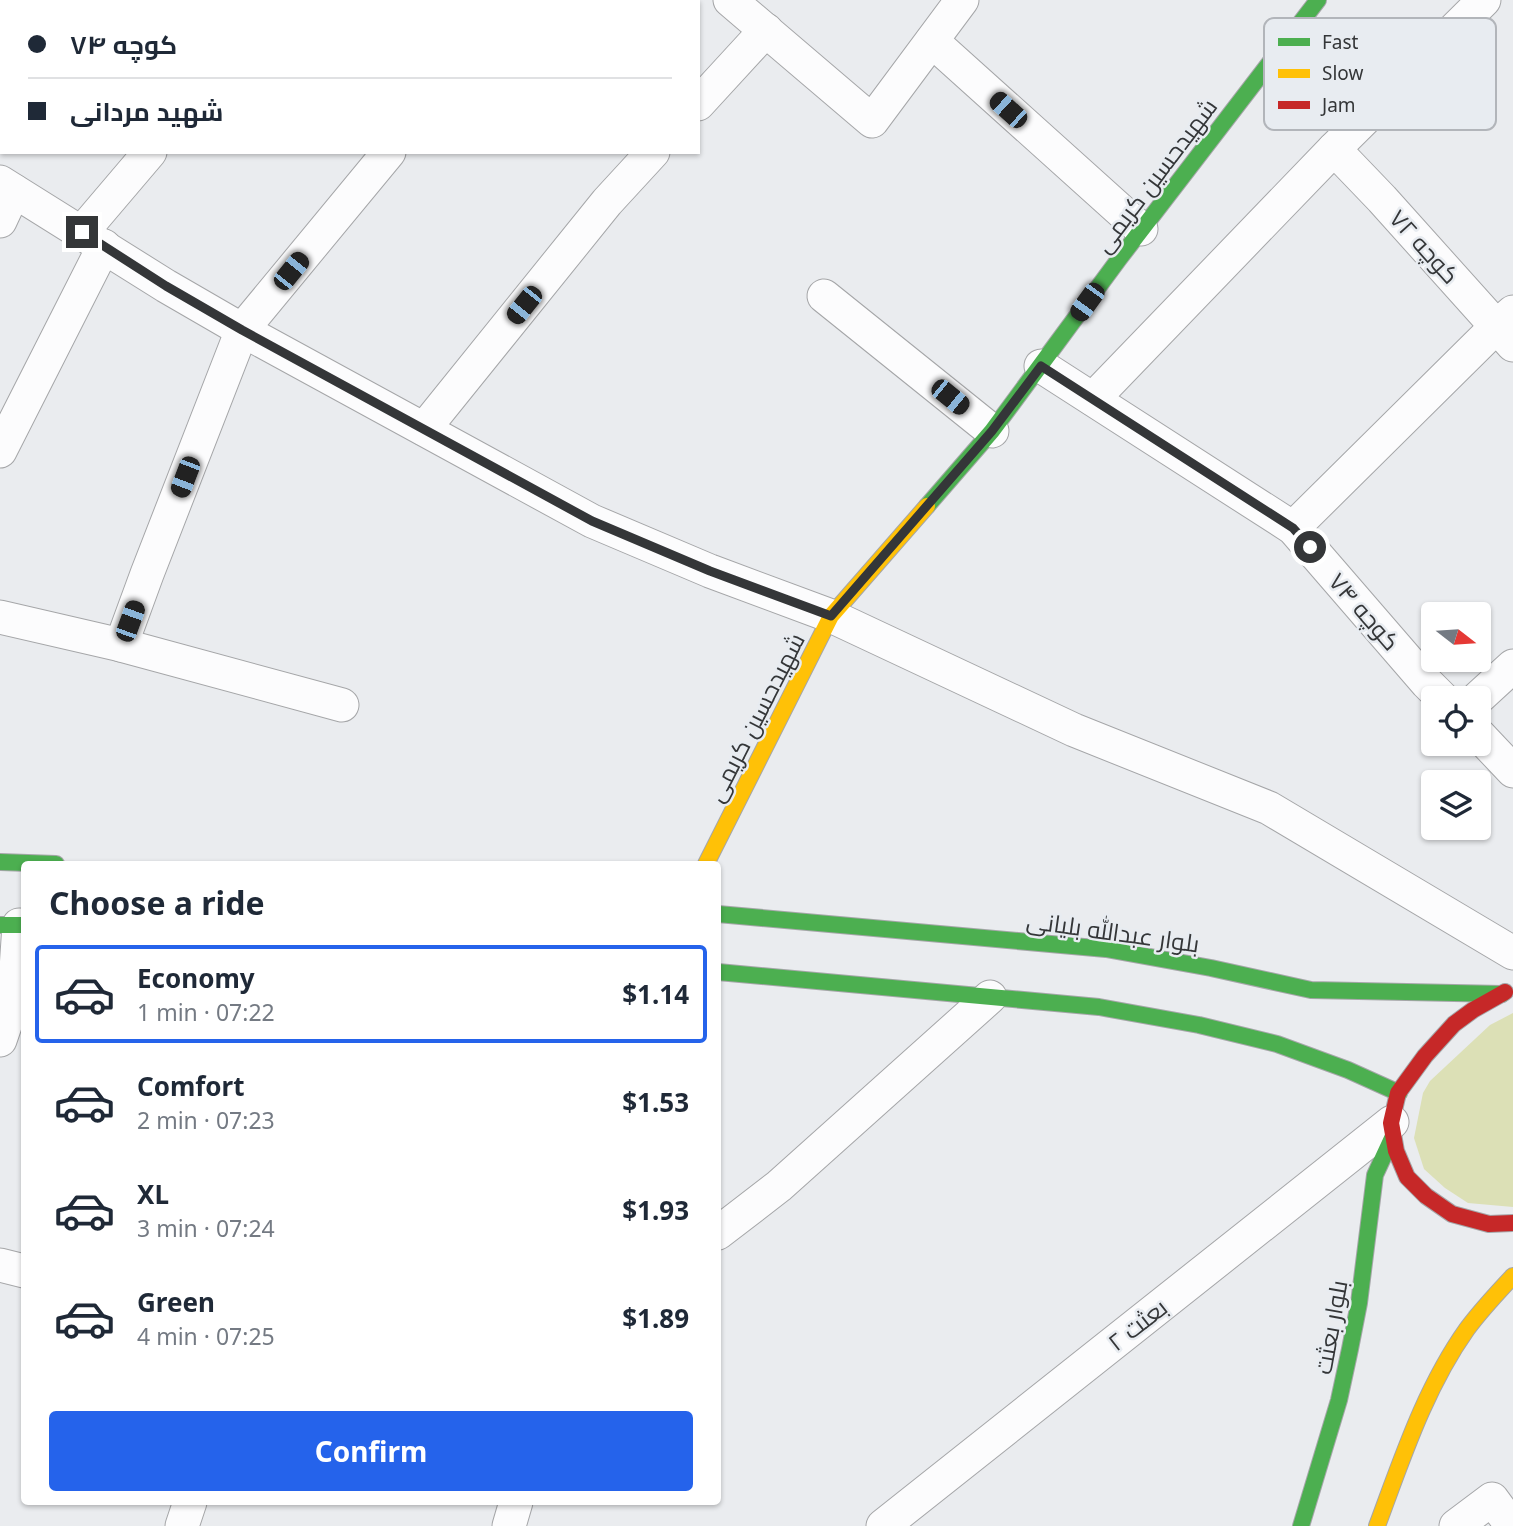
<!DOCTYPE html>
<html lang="en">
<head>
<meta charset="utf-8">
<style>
  :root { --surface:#fff; --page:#f2f2f3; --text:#1f2937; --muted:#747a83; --line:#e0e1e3; --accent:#2563eb }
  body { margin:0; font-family:"Noto Sans",Cairo,sans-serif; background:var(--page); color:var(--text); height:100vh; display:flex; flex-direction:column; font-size:26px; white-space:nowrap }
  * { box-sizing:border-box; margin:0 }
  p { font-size:23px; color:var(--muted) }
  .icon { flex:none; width:38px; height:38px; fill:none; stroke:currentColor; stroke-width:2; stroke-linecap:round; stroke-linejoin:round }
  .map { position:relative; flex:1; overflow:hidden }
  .details { position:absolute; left:21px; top:861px; width:700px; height:644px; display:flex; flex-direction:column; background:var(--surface); border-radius:7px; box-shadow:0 2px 5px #0004 }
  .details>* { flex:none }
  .top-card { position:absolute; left:0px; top:0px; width:700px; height:154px; box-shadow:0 2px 5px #0004; display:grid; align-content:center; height:154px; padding:0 28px; background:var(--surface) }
  .needle { width:46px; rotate:107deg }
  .buttons { position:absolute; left:1421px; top:602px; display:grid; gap:14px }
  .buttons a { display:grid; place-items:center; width:70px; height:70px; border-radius:7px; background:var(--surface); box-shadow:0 2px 5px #0004; font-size:35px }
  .end { position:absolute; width:32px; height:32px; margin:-16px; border:9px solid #343638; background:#fff; box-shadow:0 0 0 4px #fff }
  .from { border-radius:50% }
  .car { position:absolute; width:21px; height:42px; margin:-21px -10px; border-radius:9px; box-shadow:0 0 5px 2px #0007; background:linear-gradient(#222 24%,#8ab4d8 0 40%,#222 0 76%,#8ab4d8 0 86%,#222 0) }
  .top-card b { display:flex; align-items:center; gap:24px; height:66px; font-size:26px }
  .top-card b+b { border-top:2px solid var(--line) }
  .top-card i { width:18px; height:18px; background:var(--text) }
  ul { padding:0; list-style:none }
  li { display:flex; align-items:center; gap:21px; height:98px; margin:0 14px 10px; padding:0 14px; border:4px solid transparent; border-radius:7px }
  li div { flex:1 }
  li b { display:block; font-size:26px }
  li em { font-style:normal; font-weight:700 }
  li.selected { border-color:var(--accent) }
  li>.icon { width:63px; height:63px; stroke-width:1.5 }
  h2 { padding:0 28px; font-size:32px; line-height:84px }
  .action { display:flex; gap:14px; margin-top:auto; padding:14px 28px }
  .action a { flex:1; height:80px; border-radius:7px; background:var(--accent); color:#fff; font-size:28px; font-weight:700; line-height:80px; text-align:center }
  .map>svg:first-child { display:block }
  .green { fill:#dce0b6 }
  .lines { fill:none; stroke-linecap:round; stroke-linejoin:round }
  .street-casing { stroke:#a5a6a8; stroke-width:35 }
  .fast-casing { stroke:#a5a6a8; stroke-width:18 }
  .slow-casing { stroke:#a5a6a8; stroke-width:18 }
  .jam-casing { stroke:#a5a6a8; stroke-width:18 }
  .street { stroke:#fcfcfd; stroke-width:33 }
  .fast { stroke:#4caf50; stroke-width:16 }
  .slow { stroke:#ffc107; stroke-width:16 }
  .jam { stroke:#c62828; stroke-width:16 }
  .route { stroke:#343638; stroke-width:9 }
  .labels { text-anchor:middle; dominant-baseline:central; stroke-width:5; stroke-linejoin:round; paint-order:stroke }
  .street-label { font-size:24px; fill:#343638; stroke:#e8ecf1 }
  .key { fill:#e8ecf1; stroke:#b2b5ba; stroke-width:2 }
  .key-label { font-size:19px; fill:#343638 }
</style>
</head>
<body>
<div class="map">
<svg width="1513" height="1526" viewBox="0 0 1513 1526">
  <rect width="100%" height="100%" fill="#eaecef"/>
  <polygon class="green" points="1513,1013 1513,1207 1468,1203 1445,1188 1424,1169 1414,1138 1423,1093 1430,1081 1490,1025"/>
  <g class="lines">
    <defs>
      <g id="street">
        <polyline points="730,0 872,121 962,0"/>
        <polyline points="290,2 292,0"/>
        <polyline points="513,2 515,0"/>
        <polyline points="932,41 1141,229"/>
        <polyline points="698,104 766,30"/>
        <polyline points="1334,149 1382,199 1513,345"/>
        <polyline points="0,182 166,286 242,330 592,521 710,571 831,616 1074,730 1269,808 1513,953"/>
        <polyline points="0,221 14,191"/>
        <polyline points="82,232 150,152"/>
        <polyline points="824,296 992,431"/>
        <polyline points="1041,366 1293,528 1427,683 1442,698"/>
        <polyline points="1093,399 1334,149 1484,0"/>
        <polyline points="424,429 607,202 653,152"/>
        <polyline points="0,451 104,246"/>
        <polyline points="1293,528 1497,326 1513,312"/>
        <polyline points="0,617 121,645 342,705"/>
        <polyline points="121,645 147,574 242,330 389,152"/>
        <polyline points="1478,698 1513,666"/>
        <polyline points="1479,735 1513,771"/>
        <polyline points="0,1040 14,999 19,925"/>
        <polyline points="718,1233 779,1186 990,997"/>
        <polyline points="0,1265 24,1271"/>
        <polyline points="182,1526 190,1502"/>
        <polyline points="509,1526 516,1502"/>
        <polyline points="883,1526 1392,1122"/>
        <polyline points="1456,1526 1492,1499 1512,1526"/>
      </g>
      <g id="fast">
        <polyline points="927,506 992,431 1119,259 1318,0"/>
        <polyline points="0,862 56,864"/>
        <polyline points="718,914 1106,949 1211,968 1311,990 1502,994"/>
        <polyline points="0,925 24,925"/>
        <polyline points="718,972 1099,1007 1199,1025 1277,1044 1348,1070 1399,1093"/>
        <polyline points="1301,1526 1339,1400 1350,1349 1359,1303 1375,1175 1393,1136"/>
      </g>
      <g id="slow">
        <polyline points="706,864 831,616 927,506"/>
        <path d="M1377 1526C1402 1459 1425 1388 1467 1329 1481 1310 1497 1293 1513 1276"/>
      </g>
      <polyline id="jam" points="1505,992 1473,1010 1454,1024 1425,1056 1398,1093 1391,1123 1396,1151 1407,1177 1426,1196 1452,1214 1489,1224 1513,1223"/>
    </defs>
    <use href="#street" class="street-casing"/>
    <use href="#fast" class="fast-casing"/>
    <use href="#slow" class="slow-casing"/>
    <use href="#jam" class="jam-casing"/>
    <use href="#street" class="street"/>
    <use href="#fast" class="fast"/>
    <use href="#slow" class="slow"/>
    <use href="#jam" class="jam"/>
  </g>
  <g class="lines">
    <polyline class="route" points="82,232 166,286 242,330 592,521 710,571 831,616 992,431 1041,366 1293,528 1310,547"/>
  </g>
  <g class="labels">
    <g class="street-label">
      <text transform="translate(1155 175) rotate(-53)">شهیدحسین کریمی</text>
      <text transform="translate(1425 246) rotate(48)">کوچه ۷۲</text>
      <text transform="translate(1365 611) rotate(49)">کوچه ۷۴</text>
      <text transform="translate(755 717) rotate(-63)">شهیدحسین کریمی</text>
      <text transform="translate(1113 931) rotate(8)">بلوار عبدالله بلیانی</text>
      <text transform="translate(1137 1324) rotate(-38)">بعثت ۲</text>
      <text transform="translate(1330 1327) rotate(-80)">بلوار بعثت</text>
    </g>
  </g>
  <rect x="1264" y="18" width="232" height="112" rx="10" class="key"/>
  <rect x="1278" y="38" width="32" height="8" fill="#4caf50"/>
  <rect x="1278" y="69" width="32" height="9" fill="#ffc107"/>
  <rect x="1278" y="101" width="32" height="8" fill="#c62828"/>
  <g class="key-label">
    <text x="1322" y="49">Fast</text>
    <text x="1322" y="80">Slow</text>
    <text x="1322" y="112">Jam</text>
  </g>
</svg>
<div class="buttons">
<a><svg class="needle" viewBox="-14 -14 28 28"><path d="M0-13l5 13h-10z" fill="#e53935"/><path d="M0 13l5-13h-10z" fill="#747a83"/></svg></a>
<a><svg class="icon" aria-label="locate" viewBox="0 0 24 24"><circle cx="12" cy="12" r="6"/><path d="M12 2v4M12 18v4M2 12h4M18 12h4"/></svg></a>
<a><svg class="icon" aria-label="layers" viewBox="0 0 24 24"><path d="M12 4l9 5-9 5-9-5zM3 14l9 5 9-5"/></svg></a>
</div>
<i class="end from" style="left:1310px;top:547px"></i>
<i class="end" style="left:82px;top:232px"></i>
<i class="car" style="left:1008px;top:110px;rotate:312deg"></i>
<i class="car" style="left:291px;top:271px;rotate:39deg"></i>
<i class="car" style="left:1087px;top:302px;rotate:216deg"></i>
<i class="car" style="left:524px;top:305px;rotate:219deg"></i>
<i class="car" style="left:950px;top:397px;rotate:129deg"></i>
<i class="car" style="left:185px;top:477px;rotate:201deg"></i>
<i class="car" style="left:130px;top:621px;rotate:20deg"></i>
<div class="top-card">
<b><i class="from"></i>کوچه ۷۴</b>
<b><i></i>شهید مردانی</b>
</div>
<section class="details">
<h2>Choose a ride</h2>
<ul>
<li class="selected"><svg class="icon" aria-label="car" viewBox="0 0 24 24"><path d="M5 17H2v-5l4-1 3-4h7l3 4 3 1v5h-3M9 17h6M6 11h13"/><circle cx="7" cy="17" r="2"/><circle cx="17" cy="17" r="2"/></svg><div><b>Economy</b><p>1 min · 07:22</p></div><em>$1.14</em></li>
<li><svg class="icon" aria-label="car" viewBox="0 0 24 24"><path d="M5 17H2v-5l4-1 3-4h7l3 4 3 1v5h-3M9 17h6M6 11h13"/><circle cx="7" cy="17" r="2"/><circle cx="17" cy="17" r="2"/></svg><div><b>Comfort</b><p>2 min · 07:23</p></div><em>$1.53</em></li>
<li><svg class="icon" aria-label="car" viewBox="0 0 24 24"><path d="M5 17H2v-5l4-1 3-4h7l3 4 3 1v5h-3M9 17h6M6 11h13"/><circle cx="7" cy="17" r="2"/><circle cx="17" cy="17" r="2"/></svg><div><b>XL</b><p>3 min · 07:24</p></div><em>$1.93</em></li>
<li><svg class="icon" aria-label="car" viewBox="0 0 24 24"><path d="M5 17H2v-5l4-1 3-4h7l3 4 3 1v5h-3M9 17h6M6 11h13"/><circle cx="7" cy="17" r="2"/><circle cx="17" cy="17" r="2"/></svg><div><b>Green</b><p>4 min · 07:25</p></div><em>$1.89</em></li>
</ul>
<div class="action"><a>Confirm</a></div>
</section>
</div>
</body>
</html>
